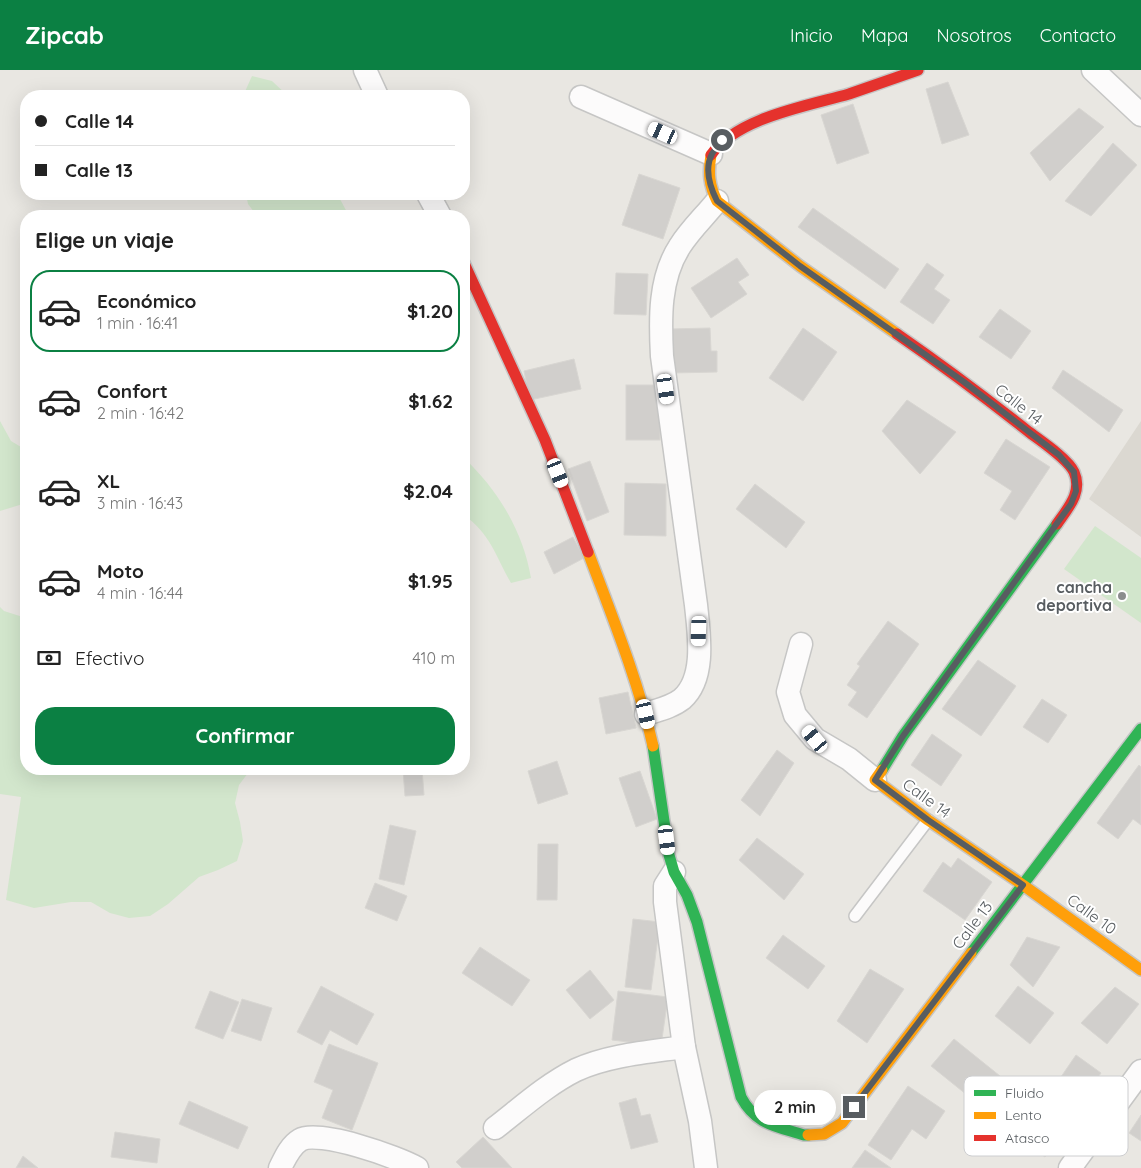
<!DOCTYPE html>
<html lang="es">
<head>
<meta charset="utf-8">
<style>
  :root { --surface:#fff; --page:#f2f2f2; --text:#222; --muted:#767676; --line:#e0e0e0; --accent:#0b8043 }
  body { margin:0; font-family:Quicksand,sans-serif; background:var(--page); color:var(--text); height:100vh; display:flex; flex-direction:column; font-size:19px; white-space:nowrap }
  * { box-sizing:border-box; margin:0 }
  p { font-size:16px; color:var(--muted) }
  .icon { flex:none; width:28px; height:28px; fill:none; stroke:currentColor; stroke-width:2; stroke-linecap:round; stroke-linejoin:round }
  .map { position:relative; flex:1; overflow:hidden }
  .sheet { position:absolute; left:20px; top:140px; width:450px; height:565px; display:flex; flex-direction:column; background:var(--surface); border-radius:20px; box-shadow:0 5px 20px #0002 }
  .sheet>* { flex:none }
  .banner { position:absolute; left:20px; top:20px; width:450px; height:110px; border-radius:20px; box-shadow:0 5px 20px #0002; display:grid; align-content:center; height:110px; padding:0 15px; background:var(--surface) }
  .end { position:absolute; width:22px; height:22px; margin:-11px; border:6px solid #585d61; background:#fff; box-shadow:0 0 0 2px #fff }
  .from { border-radius:50% }
  .bubble { position:absolute; height:35px; border-radius:18px; background:var(--surface); box-shadow:0 5px 20px #0002; font-size:16px; font-weight:700; line-height:35px; text-align:center }
  .car { position:absolute; width:15px; height:30px; margin:-15px -8px; border-radius:6px; box-shadow:0 0 4px 1px #0007; background:linear-gradient(#fff 24%,#345 0 40%,#fff 0 76%,#345 0 86%,#fff 0) }
  .banner b { display:flex; align-items:center; gap:18px; height:48px; font-size:19px }
  .banner b+b { border-top:1px solid var(--line) }
  .banner i { width:12px; height:12px; background:var(--text) }
  ul { padding:0; list-style:none }
  li { display:flex; align-items:center; gap:15px; height:82px; margin:0 10px 8px; padding:0 5px; border:2px solid transparent; border-radius:20px }
  li div { flex:1 }
  li b { display:block; font-size:19px }
  li em { font-style:normal; font-weight:700 }
  li.selected { border-color:var(--accent) }
  li>.icon { width:45px; height:45px; stroke-width:1.5 }
  h2 { padding:0 15px; font-size:22px; line-height:60px }
  .pay { display:flex; align-items:center; gap:12px; height:55px; padding:0 15px; font-size:19px }
  .pay p { margin-inline-start:auto }
  .action { display:flex; gap:10px; margin-top:auto; padding:10px 15px }
  .action a { flex:1; height:58px; border-radius:20px; background:var(--accent); color:#fff; font-size:20px; font-weight:700; line-height:58px; text-align:center }
  header { display:flex; align-items:center; gap:30px; box-sizing:border-box; height:70px; padding:0 25px; background:var(--accent); color:#fff }
  header strong { font-size:24px }
  nav { display:flex; gap:28px; margin-inline-start:auto; font-size:18px }
  .map>svg:first-child { display:block }
  .education { fill:#dbd8d1 }
  .green { fill:#d2e6cc }
  .building { fill:#d1cfcc; stroke:#d8d6d2 }
  .lines { fill:none; stroke-linecap:round; stroke-linejoin:round }
  .lane-casing { stroke:#c6c6c5; stroke-width:14 }
  .street-casing { stroke:#c6c6c5; stroke-width:25 }
  .fast-casing { stroke:#c6c6c6; stroke-width:14 }
  .slow-casing { stroke:#c6c6c6; stroke-width:14 }
  .jam-casing { stroke:#c6c6c6; stroke-width:14 }
  .lane { stroke:#fcfbfb; stroke-width:11 }
  .street { stroke:#fcfbfb; stroke-width:22 }
  .fast { stroke:#30b455; stroke-width:11 }
  .slow { stroke:#ff9f0a; stroke-width:11 }
  .jam { stroke:#e5322d; stroke-width:11 }
  .route { stroke:#585d61; stroke-width:6 }
  .poi-dot { fill:#8b8d8e; stroke:#fff; stroke-width:2 }
  .labels { text-anchor:middle; dominant-baseline:central; stroke-width:4; stroke-linejoin:round; paint-order:stroke }
  .street-label { font-size:16px; fill:#585d61; stroke:#fff }
  .poi-label { font-size:16px; font-weight:bold; fill:#585d61; stroke:#fff; text-anchor:end }
  .key { fill:#fff; stroke:#cdced0; stroke-width:1 }
  .key-label { font-size:14px; fill:#585d61 }
</style>
</head>
<body>
<header>
<strong>Zipcab</strong>
<nav><a>Inicio</a><a>Mapa</a><a>Nosotros</a><a>Contacto</a></nav>
</header>
<div class="map">
<svg width="1141" height="1098" viewBox="0 0 1141 1098">
  <rect width="100%" height="100%" fill="#e9e7e2"/>
  <polygon class="education" points="1141,351 1141,467 1089,429"/>
  <g class="green">
    <polygon points="252,6 272,11 288,26 243,26"/>
    <polygon points="246,124 333,124 340,129 349,146 257,146 248,134"/>
    <polygon points="0,351 11,371 26,380 26,433 0,441"/>
    <path d="M464 388C498 420 523 461 531 508L511 513C495 485 491 465 464 445Z"/>
    <polygon points="1095,456 1141,488 1141,553 1064,499"/>
    <polygon points="0,537 4,541 26,548 26,699 251,699 239,715 235,733 240,752 243,771 237,791 218,800 199,807 168,834 150,846 129,848 110,843 91,832 71,832 34,838 6,830 21,727 0,724"/>
  </g>
  <g class="building">
    <polygon points="948,12 969,65 942,74 926,19"/>
    <polygon points="853,34 869,83 837,94 821,45"/>
    <polygon points="1079,38 1104,57 1050,111 1030,83"/>
    <polygon points="1113,73 1137,95 1091,146 1065,131"/>
    <polygon points="639,104 680,118 663,169 622,155"/>
    <polygon points="813,138 899,199 885,219 798,157"/>
    <polygon points="737,188 749,205 738,212 747,224 711,248 691,218"/>
    <polygon points="927,193 944,205 934,219 950,230 933,254 900,232"/>
    <polygon points="616,203 648,204 646,245 614,244"/>
    <polygon points="1000,239 1031,261 1011,289 979,267"/>
    <polygon points="710,258 711,281 717,281 717,302 671,303 670,259"/>
    <polygon points="803,258 837,282 803,331 769,308"/>
    <polygon points="574,289 581,319 530,330 524,301"/>
    <polygon points="1063,300 1123,340 1109,362 1052,318"/>
    <rect x="626" y="315" width="34" height="55"/>
    <polygon points="907,330 956,362 920,404 882,361"/>
    <polygon points="1006,369 1050,397 1015,450 1000,440 1012,421 984,403"/>
    <polygon points="590,391 609,442 587,451 568,399"/>
    <polygon points="625,413 666,414 666,466 624,465"/>
    <polygon points="755,414 805,452 786,478 736,439"/>
    <polygon points="573,467 584,488 554,504 544,482"/>
    <polygon points="888,551 919,574 867,648 848,635 857,622 847,615 860,596 857,594"/>
    <polygon points="978,590 1016,616 981,666 942,639"/>
    <polygon points="628,622 636,658 606,664 599,628"/>
    <polygon points="1042,629 1067,645 1048,673 1023,657"/>
    <polygon points="932,664 962,685 941,716 911,695"/>
    <polygon points="777,680 794,693 760,746 741,730"/>
    <polygon points="557,691 568,724 538,734 528,701"/>
    <polygon points="1139,695 1141,697 1141,755 1133,749 1118,769 1097,753"/>
    <polygon points="403,699 422,699 424,725 405,726"/>
    <polygon points="640,701 657,749 636,757 619,708"/>
    <polygon points="390,755 416,761 404,815 379,809"/>
    <polygon points="757,768 804,804 784,830 739,790"/>
    <polygon points="538,774 558,774 557,830 537,830"/>
    <polygon points="958,788 992,812 965,850 923,821 943,792 951,798"/>
    <polygon points="375,813 407,826 397,851 365,838"/>
    <polygon points="633,849 660,852 651,920 625,917"/>
    <polygon points="783,865 825,896 808,919 766,888"/>
    <polygon points="1027,867 1060,877 1033,917 1010,895"/>
    <polygon points="480,877 530,910 512,936 462,903"/>
    <polygon points="870,899 904,919 867,973 837,951"/>
    <polygon points="590,900 614,930 590,949 566,920"/>
    <polygon points="321,916 374,944 357,975 330,960 322,975 297,962"/>
    <polygon points="1018,916 1054,943 1030,974 995,946"/>
    <polygon points="1115,917 1139,934 1107,974 1081,953"/>
    <polygon points="210,921 239,932 223,969 195,958"/>
    <polygon points="618,921 668,927 661,976 612,970"/>
    <polygon points="242,929 272,938 261,971 231,961"/>
    <polygon points="954,969 1000,1006 977,1033 931,996"/>
    <polygon points="329,974 378,993 352,1060 322,1048 333,1020 314,1012"/>
    <polygon points="1076,985 1101,1003 1076,1038 1052,1020"/>
    <polygon points="1017,1013 1071,1049 1045,1087 992,1050"/>
    <polygon points="908,1016 945,1041 926,1069 912,1059 891,1090 868,1075"/>
    <polygon points="636,1028 641,1046 650,1044 658,1072 631,1079 619,1033"/>
    <polygon points="189,1031 248,1057 238,1079 179,1054"/>
    <polygon points="1141,1045 1141,1071 1129,1063"/>
    <polygon points="115,1062 160,1069 157,1093 111,1087"/>
    <polygon points="483,1067 512,1098 462,1098 456,1092"/>
    <polygon points="865,1080 891,1098 852,1098"/>
    <polygon points="23,1086 38,1098 16,1098"/>
  </g>
  <g class="lines">
    <defs>
      <polyline id="lane" points="855,846 928,750"/>
      <g id="street">
        <polyline points="365,0 377,26"/>
        <polyline points="1093,0 1141,45"/>
        <polyline points="581,27 711,84"/>
        <polyline points="428,124 440,146"/>
        <polyline points="801,574 788,622 795,645 815,669 849,689 875,710"/>
        <path d="M646 644C658 640 672 637 682 629 706 608 699 564 696 535L662 286C660 249 659 208 680 176 690 160 705 146 717 131"/>
        <polyline points="674,802 665,816 665,832 684,977 700,1051 706,1098"/>
        <path d="M495 1058C521 1038 546 1015 576 1000 609 985 649 982 684 977"/>
        <path d="M280 1098C285 1088 290 1076 300 1070 318 1059 398 1087 417 1098"/>
        <polyline points="1070,1098 1141,1001"/>
      </g>
      <g id="fast">
        <path d="M653 676 669 785 674 802 687 825 697 852 741 1027C756 1055 776 1056 804 1065H808"/>
        <polyline points="882,700 903,666 1057,454"/>
        <polyline points="971,883 1141,659"/>
      </g>
      <g id="slow">
        <path d="M711 85C708 103 709 115 717 131L800 196 897 264"/>
        <path d="M588 482C612 546 638 610 653 676"/>
        <polyline points="882,700 875,710 928,750 1023,815 1141,900"/>
        <polyline points="808,1065 824,1064 842,1053 971,883"/>
      </g>
      <g id="jam">
        <path d="M711 85C736 48 807 36 849 24 872 16 895 8 918 0"/>
        <polyline points="464,193 545,370 588,482"/>
        <path d="M897 264C942 295 986 328 1029 362 1041 371 1068 389 1074 402 1083 422 1068 438 1057 454"/>
      </g>
    </defs>
    <use href="#lane" class="lane-casing"/>
    <use href="#street" class="street-casing"/>
    <use href="#fast" class="fast-casing"/>
    <use href="#slow" class="slow-casing"/>
    <use href="#jam" class="jam-casing"/>
    <use href="#lane" class="lane"/>
    <use href="#street" class="street"/>
    <use href="#fast" class="fast"/>
    <use href="#slow" class="slow"/>
    <use href="#jam" class="jam"/>
  </g>
  <g class="lines">
    <path class="route" d="M722 70C719 75 715 79 712 84 704 99 710 117 717 131L800 196 964 312 1059 385 1074 402 1076 421 1071 434 903 666 875 710 928 750 1023 815 854 1037"/>
  </g>
  <circle class="poi-dot" cx="1122" cy="526" r="5"/>
  <g class="labels">
    <g class="street-label">
      <text transform="translate(1019 334) rotate(38)">Calle 14</text>
      <text transform="translate(927 728) rotate(36)">Calle 14</text>
      <text transform="translate(1092 844) rotate(36)">Calle 10</text>
      <text transform="translate(972 855) rotate(-53)">Calle 13</text>
    </g>
    <g class="poi-label">
      <text x="1112" y="517">cancha<tspan x="1112" dy="18">deportiva</tspan></text>
    </g>
  </g>
  <rect x="964" y="1006" width="164" height="80" rx="8" class="key"/>
  <rect x="974" y="1020" width="22" height="6" fill="#30b455"/>
  <rect x="974" y="1042" width="22" height="7" fill="#ff9f0a"/>
  <rect x="974" y="1065" width="22" height="6" fill="#e5322d"/>
  <g class="key-label">
    <text x="1005" y="1028">Fluido</text>
    <text x="1005" y="1050">Lento</text>
    <text x="1005" y="1073">Atasco</text>
  </g>
</svg>
<i class="end from" style="left:722px;top:70px"></i>
<i class="end" style="left:854px;top:1037px"></i>
<div class="bubble" style="left:754px;top:1020px;width:82px">2 min</div>
<i class="car" style="left:663px;top:63px;rotate:294deg"></i>
<i class="car" style="left:666px;top:319px;rotate:172deg"></i>
<i class="car" style="left:558px;top:403px;rotate:158deg"></i>
<i class="car" style="left:699px;top:561px;rotate:182deg"></i>
<i class="car" style="left:646px;top:644px;rotate:167deg"></i>
<i class="car" style="left:815px;top:669px;rotate:320deg"></i>
<i class="car" style="left:667px;top:770px;rotate:173deg"></i>
<div class="banner">
<b><i class="from"></i>Calle 14</b>
<b><i></i>Calle 13</b>
</div>
<section class="sheet">
<h2>Elige un viaje</h2>
<ul>
<li class="selected"><svg class="icon" aria-label="car" viewBox="0 0 24 24"><path d="M5 17H2v-5l4-1 3-4h7l3 4 3 1v5h-3M9 17h6M6 11h13"/><circle cx="7" cy="17" r="2"/><circle cx="17" cy="17" r="2"/></svg><div><b>Económico</b><p>1 min · 16:41</p></div><em>$1.20</em></li>
<li><svg class="icon" aria-label="car" viewBox="0 0 24 24"><path d="M5 17H2v-5l4-1 3-4h7l3 4 3 1v5h-3M9 17h6M6 11h13"/><circle cx="7" cy="17" r="2"/><circle cx="17" cy="17" r="2"/></svg><div><b>Confort</b><p>2 min · 16:42</p></div><em>$1.62</em></li>
<li><svg class="icon" aria-label="car" viewBox="0 0 24 24"><path d="M5 17H2v-5l4-1 3-4h7l3 4 3 1v5h-3M9 17h6M6 11h13"/><circle cx="7" cy="17" r="2"/><circle cx="17" cy="17" r="2"/></svg><div><b>XL</b><p>3 min · 16:43</p></div><em>$2.04</em></li>
<li><svg class="icon" aria-label="car" viewBox="0 0 24 24"><path d="M5 17H2v-5l4-1 3-4h7l3 4 3 1v5h-3M9 17h6M6 11h13"/><circle cx="7" cy="17" r="2"/><circle cx="17" cy="17" r="2"/></svg><div><b>Moto</b><p>4 min · 16:44</p></div><em>$1.95</em></li>
</ul>
<div class="pay"><svg class="icon" aria-label="cash" viewBox="0 0 24 24"><path d="M3 7h18v10H3z"/><circle cx="12" cy="12" r="2"/></svg>Efectivo<p>410 m</p></div>
<div class="action"><a>Confirmar</a></div>
</section>
</div>
</body>
</html>
